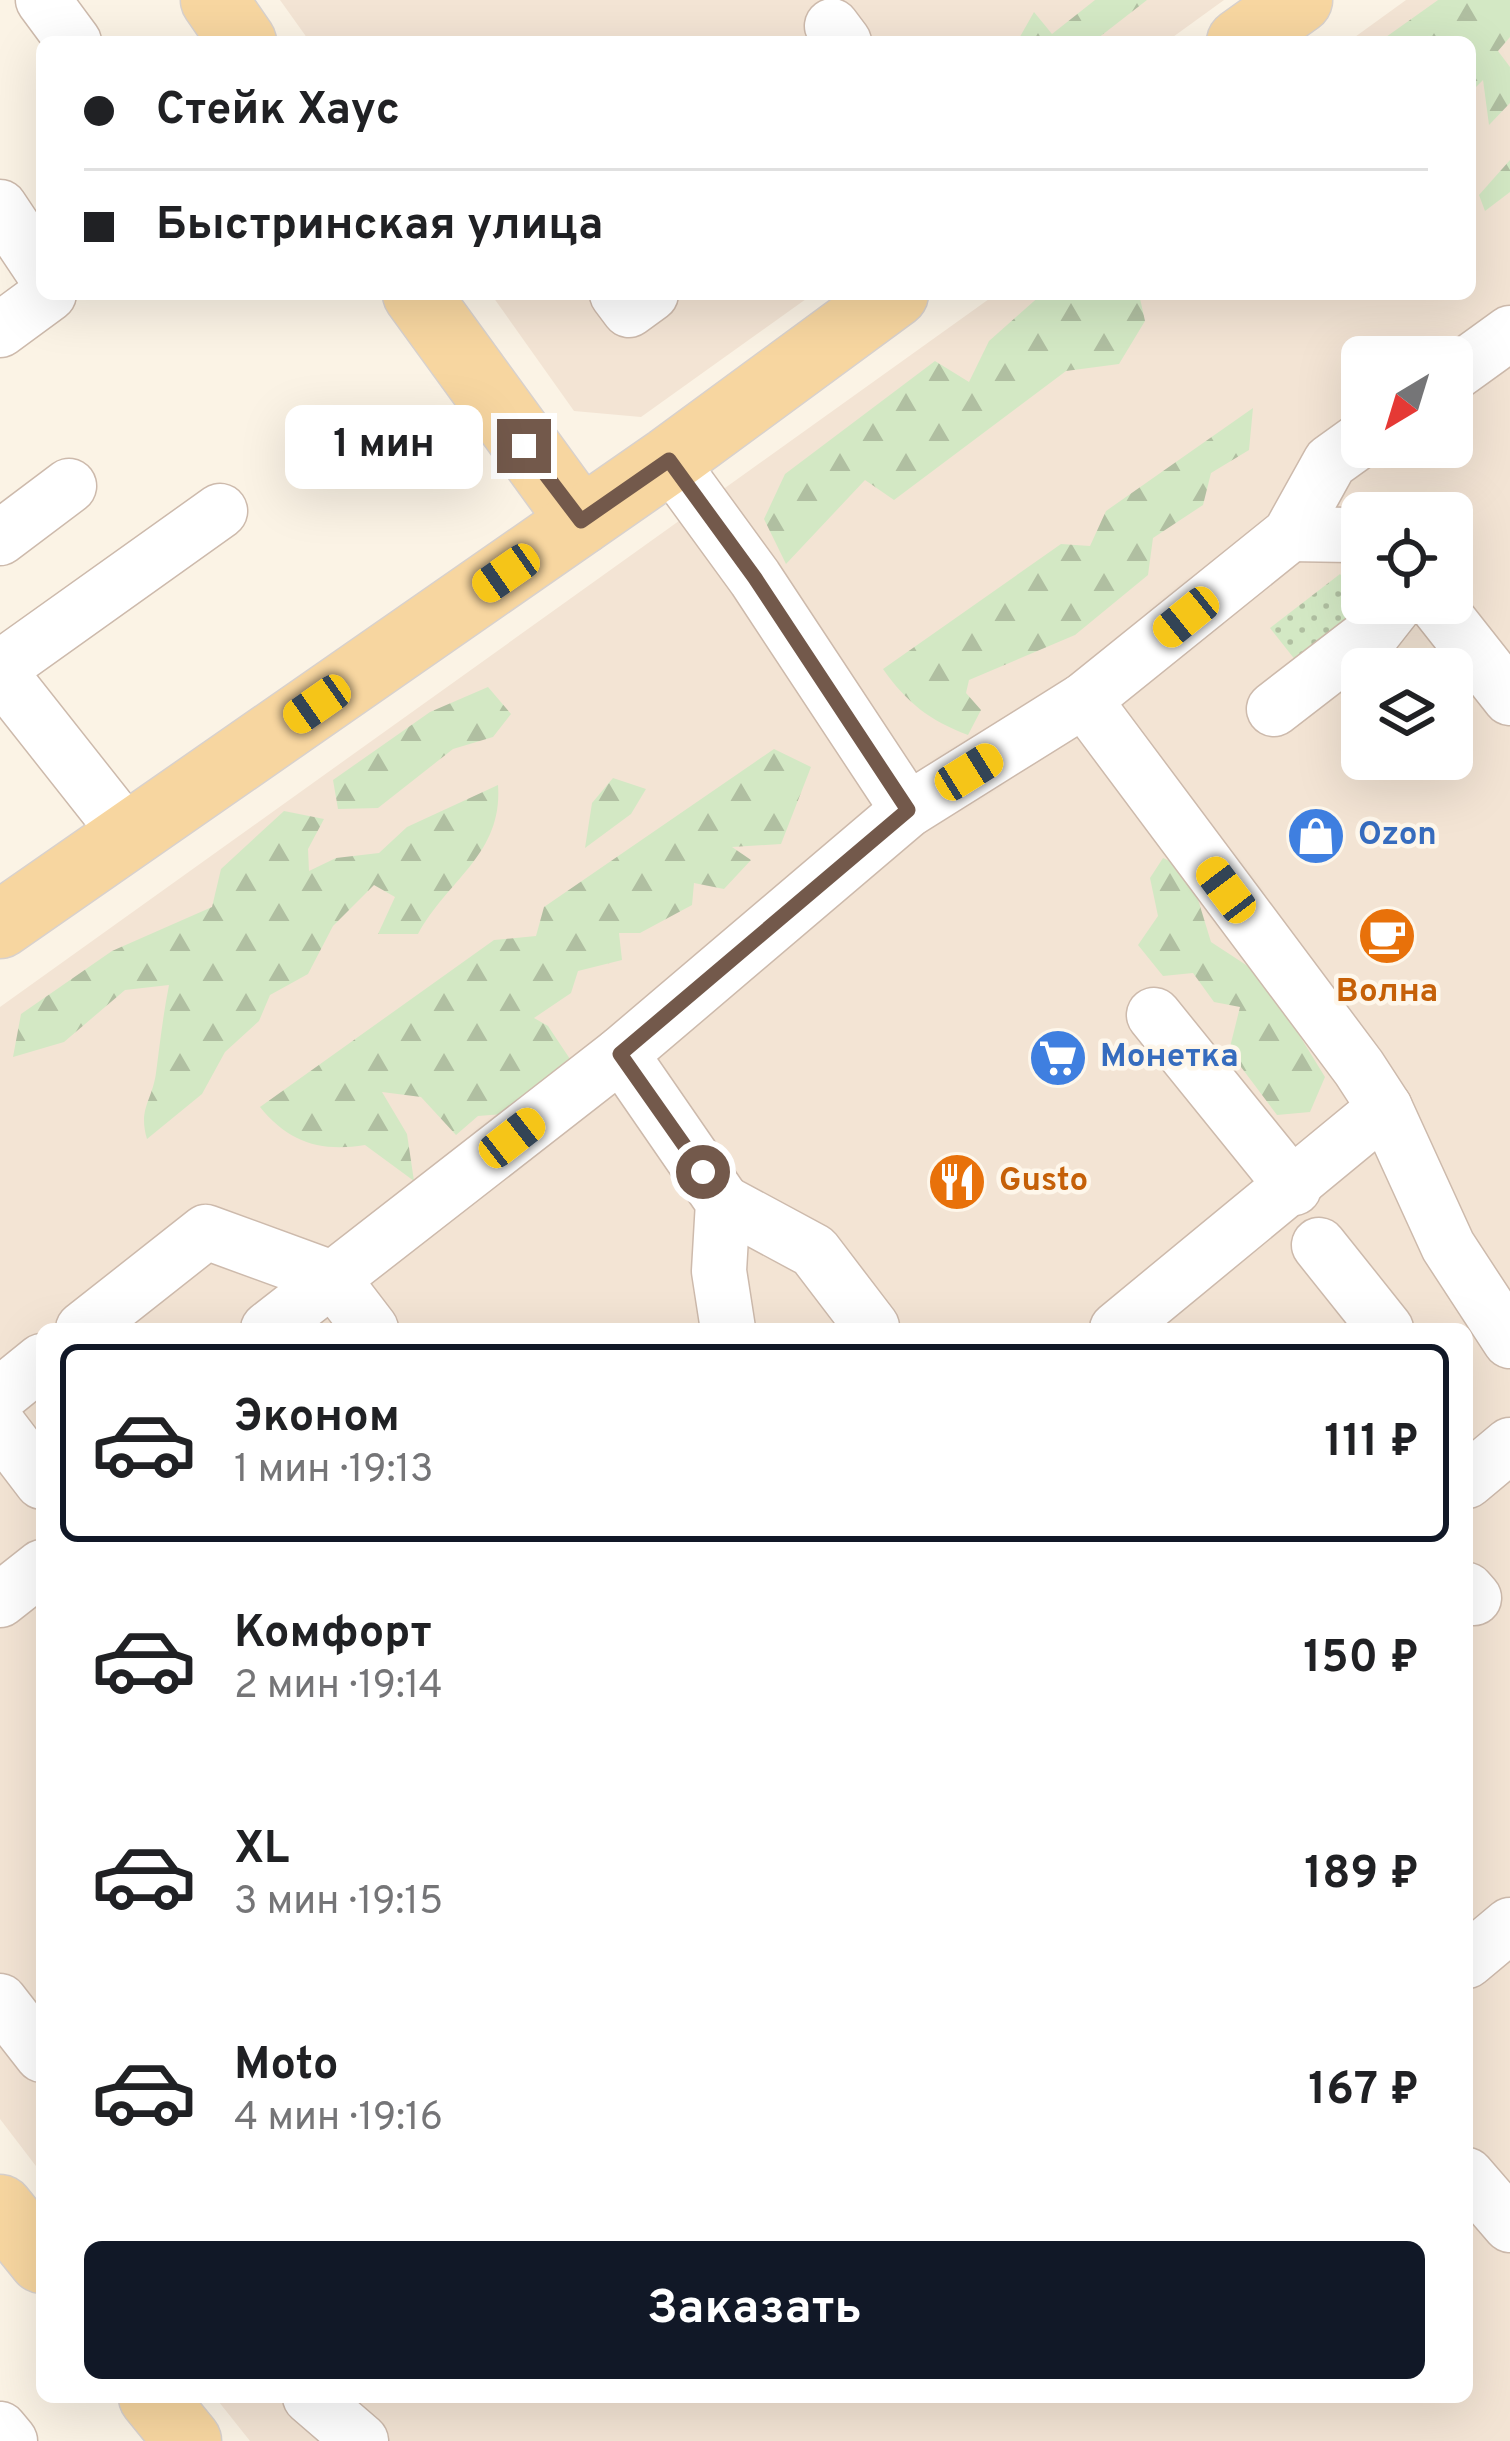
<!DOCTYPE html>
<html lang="ru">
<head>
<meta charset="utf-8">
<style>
  :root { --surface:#fff; --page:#f2f2f2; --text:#202124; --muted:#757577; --line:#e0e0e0; --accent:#111827 }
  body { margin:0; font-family:Overpass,sans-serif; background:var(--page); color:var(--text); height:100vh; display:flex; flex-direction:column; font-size:45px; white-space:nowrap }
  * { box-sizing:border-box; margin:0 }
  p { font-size:39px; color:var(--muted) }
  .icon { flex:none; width:66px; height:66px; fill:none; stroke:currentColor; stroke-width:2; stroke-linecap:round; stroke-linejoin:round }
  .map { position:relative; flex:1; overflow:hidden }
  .details { position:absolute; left:36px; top:1323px; width:1437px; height:1080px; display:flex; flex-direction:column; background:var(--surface); border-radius:18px; box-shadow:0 12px 48px #0002 }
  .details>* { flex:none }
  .guide { position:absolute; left:36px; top:36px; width:1440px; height:264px; border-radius:18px; box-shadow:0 12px 48px #0002; display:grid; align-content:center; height:264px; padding:0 48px; background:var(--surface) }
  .needle { width:78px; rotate:218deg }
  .buttons { position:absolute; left:1341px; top:336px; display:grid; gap:24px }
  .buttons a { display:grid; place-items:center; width:132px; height:132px; border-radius:18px; background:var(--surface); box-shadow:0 12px 48px #0002; font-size:60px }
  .end { position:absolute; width:54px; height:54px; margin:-27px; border:15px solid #73594b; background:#fff; box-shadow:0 0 0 6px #fff }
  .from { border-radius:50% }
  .bubble { position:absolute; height:84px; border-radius:18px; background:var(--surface); box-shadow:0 12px 48px #0002; font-size:39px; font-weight:700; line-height:84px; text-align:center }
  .car { position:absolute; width:36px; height:72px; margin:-36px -18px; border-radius:15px; box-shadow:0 0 9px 3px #0007; background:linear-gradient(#f5c518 24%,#345 0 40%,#f5c518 0 76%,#345 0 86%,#f5c518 0) }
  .guide b { display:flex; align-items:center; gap:42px; height:114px; font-size:45px }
  .guide b+b { border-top:3px solid var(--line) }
  .guide i { width:30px; height:30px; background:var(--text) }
  ul { padding:21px 0 0; list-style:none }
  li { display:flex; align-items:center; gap:36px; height:198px; margin:0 24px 18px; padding:0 24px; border:6px solid transparent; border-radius:18px }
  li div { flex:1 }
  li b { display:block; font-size:45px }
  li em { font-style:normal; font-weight:700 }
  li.selected { border-color:var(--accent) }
  li>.icon { width:108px; height:108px; stroke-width:1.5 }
  .cta { display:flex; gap:24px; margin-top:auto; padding:24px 48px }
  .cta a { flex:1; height:138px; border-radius:18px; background:var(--accent); color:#fff; font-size:48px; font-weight:700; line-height:138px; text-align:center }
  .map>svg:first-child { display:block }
  .residential { fill:#f3e4d4; fill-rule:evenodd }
  .forest { fill:url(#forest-firs) }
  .park { fill:url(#park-dots) }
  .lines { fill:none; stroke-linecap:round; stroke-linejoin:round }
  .minor-casing { stroke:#cdbaac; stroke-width:57 }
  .major-casing { stroke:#d8d1cd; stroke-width:69 }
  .minor { stroke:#fff; stroke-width:54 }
  .major { stroke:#f7d6a0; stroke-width:66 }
  .route { stroke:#73594b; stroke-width:15 }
  .labels { text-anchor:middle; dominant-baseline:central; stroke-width:9; stroke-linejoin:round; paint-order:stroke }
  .shop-label { font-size:33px; font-weight:bold; fill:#366cbe; stroke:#fef7eb; text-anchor:start }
  .food-label { font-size:33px; font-weight:bold; fill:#c56008; stroke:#fef7eb }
</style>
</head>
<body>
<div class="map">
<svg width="1510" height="2441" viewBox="0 0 1510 2441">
  <defs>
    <pattern id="forest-firs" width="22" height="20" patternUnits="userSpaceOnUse" patternTransform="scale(3)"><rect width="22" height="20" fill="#d3e8c4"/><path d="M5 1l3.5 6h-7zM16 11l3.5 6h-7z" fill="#b0bfa1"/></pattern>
    <pattern id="park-dots" width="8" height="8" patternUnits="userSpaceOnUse" patternTransform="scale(3)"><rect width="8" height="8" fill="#d3e8c4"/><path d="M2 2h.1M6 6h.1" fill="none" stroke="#b0bfa1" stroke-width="1.8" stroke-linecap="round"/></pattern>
  </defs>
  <rect width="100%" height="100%" fill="#fbf3e5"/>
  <g class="residential">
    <polygon points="280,0 1224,0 1166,42 310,42"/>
    <path d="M1406 0H1510V2441H250L215 2397H1467V1329H42V2174L0 2119V1007L996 294H1470V42H1348ZM1362 357H1452V447H1362ZM1362 513H1452V603H1362ZM1362 669H1452V759H1362Z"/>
    <polygon points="491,294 813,294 641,417 574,411"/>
  </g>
  <g class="forest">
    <polygon points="1095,0 1147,0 1093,42 1017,42 1034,12 1052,34"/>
    <polygon points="1438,0 1510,0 1510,37 1498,51 1510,67 1510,103 1489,125 1483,80 1470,93 1470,42 1379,42"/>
    <polygon points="1510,160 1510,192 1485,211 1479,195"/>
    <polygon points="1042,294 1139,294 1145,321 1119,364 1066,371 894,500 865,480 786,564 764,519 785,474 935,361 969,382 989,341"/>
    <path d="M1253 408 1249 450 1211 473 1203 505 1153 538 1148 575 1075 635 969 680 966 693 981 710 968 735C929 720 907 703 883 669L1061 544 1090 546 1106 511Z"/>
    <polygon points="488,687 511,714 493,737 453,749 378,808 338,809 333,780 430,712"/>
    <path d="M774 749 811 767 781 844 732 847 751 860 724 889 694 883 692 905 640 933H619L622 960 578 971 571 993 534 1018 548 1026 570 1059 517 1113 478 1116 456 1135 421 1097 382 1092 407 1134 414 1181 365 1145C321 1152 289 1143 260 1107L494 940 536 936 544 907Z"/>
    <polygon points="613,778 646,789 631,814 585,848 592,803"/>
    <path d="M498 785C503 854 448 879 418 934H378L395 897 374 885 333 926 308 974 270 995 259 1021 225 1052 202 1094 147 1139C138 1109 152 1101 156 1073 160 1043 163 1015 169 985L125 990 64 1042 13 1057 21 1014 112 951 212 907 221 869 284 811 324 819 308 849 309 871 336 858 379 853 407 827Z"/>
    <polygon points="1163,858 1189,870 1211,942 1263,976 1325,1077 1310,1112 1277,1115 1229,1051 1240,1007 1214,1002 1193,973 1163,976 1138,945 1158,916 1150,878"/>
  </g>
  <polygon class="park" points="1340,574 1369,610 1300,666 1270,628"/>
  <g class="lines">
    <defs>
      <g id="minor">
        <polyline points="43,0 74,42"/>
        <polyline points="832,26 844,42"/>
        <polyline points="0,207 42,270"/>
        <polyline points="617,294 629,310 651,294"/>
        <polyline points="0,330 49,294"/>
        <polyline points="1452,375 1510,333"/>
        <polyline points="669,460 755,578 908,810"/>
        <polyline points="1290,534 1351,535 1362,542"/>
        <polyline points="0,538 69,486"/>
        <polyline points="1435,603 1510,698"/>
        <polyline points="0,668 220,511"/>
        <polyline points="0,673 128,835"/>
        <polyline points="1084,700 1359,1068 1385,1108 1448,1246 1510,1341"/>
        <polyline points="1274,709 1375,631 1397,603"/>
        <polyline points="1154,1015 1294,1188"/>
        <polyline points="621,1054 723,1202 719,1271 728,1329"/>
        <polyline points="723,1202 814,1251 872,1327"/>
        <polyline points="1319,1245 1386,1329"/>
        <polyline points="83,1329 206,1232 332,1278 371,1329"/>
        <polyline points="268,1329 621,1054 908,810 1084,700 1290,534 1330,462 1362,439"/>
        <polyline points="1117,1329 1385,1108"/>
        <polyline points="0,1395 42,1361"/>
        <polyline points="0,1427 42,1482"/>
        <polyline points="1467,1481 1510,1445"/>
        <polyline points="1467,1590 1474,1598"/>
        <polyline points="0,1600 42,1567"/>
        <polyline points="1467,1961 1510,1925"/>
        <polyline points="0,2001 42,2055"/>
        <polyline points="1467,2175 1510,2225"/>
        <polyline points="310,2397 361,2441"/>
        <polyline points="0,2429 10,2441"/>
      </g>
      <g id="major">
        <polyline points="214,0 243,42"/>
        <polyline points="1240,42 1299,0"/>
        <polyline points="416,294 581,521"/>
        <polyline points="0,925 669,460 895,294"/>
        <polyline points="0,2208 42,2260"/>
        <polyline points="152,2397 188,2441"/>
      </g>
    </defs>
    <use href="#minor" class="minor-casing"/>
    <use href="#major" class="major-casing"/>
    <use href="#minor" class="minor"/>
    <use href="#major" class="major"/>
  </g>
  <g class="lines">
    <polyline class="route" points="524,446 581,521 669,460 755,578 908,810 620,1054 703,1172"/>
  </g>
  <defs>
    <symbol id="shop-disc" viewBox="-11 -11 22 22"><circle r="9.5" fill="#3f7fe0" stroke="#fef7eb"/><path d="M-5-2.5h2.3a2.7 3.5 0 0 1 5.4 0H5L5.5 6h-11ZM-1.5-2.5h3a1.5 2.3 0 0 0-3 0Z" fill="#fff"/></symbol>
    <symbol id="cafe-disc" viewBox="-11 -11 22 22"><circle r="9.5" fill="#e8710a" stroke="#fef7eb"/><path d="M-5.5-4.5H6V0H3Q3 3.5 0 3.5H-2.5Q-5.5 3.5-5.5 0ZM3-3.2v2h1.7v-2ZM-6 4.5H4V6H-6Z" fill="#fff"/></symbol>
    <symbol id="supermarket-disc" viewBox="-11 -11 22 22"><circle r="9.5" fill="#3f7fe0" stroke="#fef7eb"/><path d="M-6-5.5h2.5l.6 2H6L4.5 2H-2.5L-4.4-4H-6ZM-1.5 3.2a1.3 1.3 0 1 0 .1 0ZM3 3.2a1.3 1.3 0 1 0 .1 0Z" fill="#fff"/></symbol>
    <symbol id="restaurant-disc" viewBox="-11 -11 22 22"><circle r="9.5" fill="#e8710a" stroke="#fef7eb"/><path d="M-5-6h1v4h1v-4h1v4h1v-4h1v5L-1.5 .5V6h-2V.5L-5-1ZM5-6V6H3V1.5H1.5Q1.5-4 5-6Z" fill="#fff"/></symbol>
  </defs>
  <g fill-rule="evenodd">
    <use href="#shop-disc" x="1283" y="803" width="66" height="66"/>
    <use href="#cafe-disc" x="1354" y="903" width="66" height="66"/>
    <use href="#supermarket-disc" x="1025" y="1025" width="66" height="66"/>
    <use href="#restaurant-disc" x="924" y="1149" width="66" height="66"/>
  </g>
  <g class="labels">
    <g class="shop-label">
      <text x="1358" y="836">Ozon</text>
      <text x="1100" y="1058">Монетка</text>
    </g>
    <g class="food-label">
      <text x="1387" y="993">Волна</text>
      <text x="999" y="1182" text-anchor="start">Gusto</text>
    </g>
  </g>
</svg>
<div class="buttons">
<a><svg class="needle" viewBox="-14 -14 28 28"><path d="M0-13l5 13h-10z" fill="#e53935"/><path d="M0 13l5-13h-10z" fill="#757577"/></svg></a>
<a><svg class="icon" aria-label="locate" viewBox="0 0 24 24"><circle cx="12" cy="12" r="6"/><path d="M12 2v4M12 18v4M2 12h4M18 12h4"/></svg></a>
<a><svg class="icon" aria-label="layers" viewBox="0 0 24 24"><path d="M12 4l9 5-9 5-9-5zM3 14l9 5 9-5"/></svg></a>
</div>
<i class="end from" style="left:703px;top:1172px"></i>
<i class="end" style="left:524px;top:446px"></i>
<div class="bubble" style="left:285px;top:405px;width:198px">1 мин</div>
<i class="car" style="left:506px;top:573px;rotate:235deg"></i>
<i class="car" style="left:1186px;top:617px;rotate:231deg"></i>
<i class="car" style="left:317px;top:704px;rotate:235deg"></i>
<i class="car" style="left:969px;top:772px;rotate:58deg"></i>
<i class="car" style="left:1226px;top:890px;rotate:323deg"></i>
<i class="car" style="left:512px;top:1138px;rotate:52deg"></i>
<div class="guide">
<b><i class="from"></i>Стейк Хаус</b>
<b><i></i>Быстринская улица</b>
</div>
<section class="details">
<ul>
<li class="selected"><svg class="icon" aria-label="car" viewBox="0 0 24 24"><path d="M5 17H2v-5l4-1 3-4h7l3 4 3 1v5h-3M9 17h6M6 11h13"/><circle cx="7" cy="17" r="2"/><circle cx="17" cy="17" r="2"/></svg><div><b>Эконом</b><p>1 мин · 19:13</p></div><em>111 ₽</em></li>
<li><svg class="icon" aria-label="car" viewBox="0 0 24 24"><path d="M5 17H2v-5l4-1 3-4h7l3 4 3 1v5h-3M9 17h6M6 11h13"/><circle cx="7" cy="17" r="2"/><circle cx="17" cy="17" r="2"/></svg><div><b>Комфорт</b><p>2 мин · 19:14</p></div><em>150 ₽</em></li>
<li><svg class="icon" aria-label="car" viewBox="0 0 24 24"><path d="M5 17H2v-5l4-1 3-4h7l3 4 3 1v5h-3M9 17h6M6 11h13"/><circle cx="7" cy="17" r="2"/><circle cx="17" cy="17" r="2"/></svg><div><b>XL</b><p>3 мин · 19:15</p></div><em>189 ₽</em></li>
<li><svg class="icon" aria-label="car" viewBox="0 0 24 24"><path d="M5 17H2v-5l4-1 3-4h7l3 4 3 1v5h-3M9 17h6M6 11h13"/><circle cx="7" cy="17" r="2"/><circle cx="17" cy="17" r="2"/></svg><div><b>Moto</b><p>4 мин · 19:16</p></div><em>167 ₽</em></li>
</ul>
<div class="cta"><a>Заказать</a></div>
</section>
</div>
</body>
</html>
